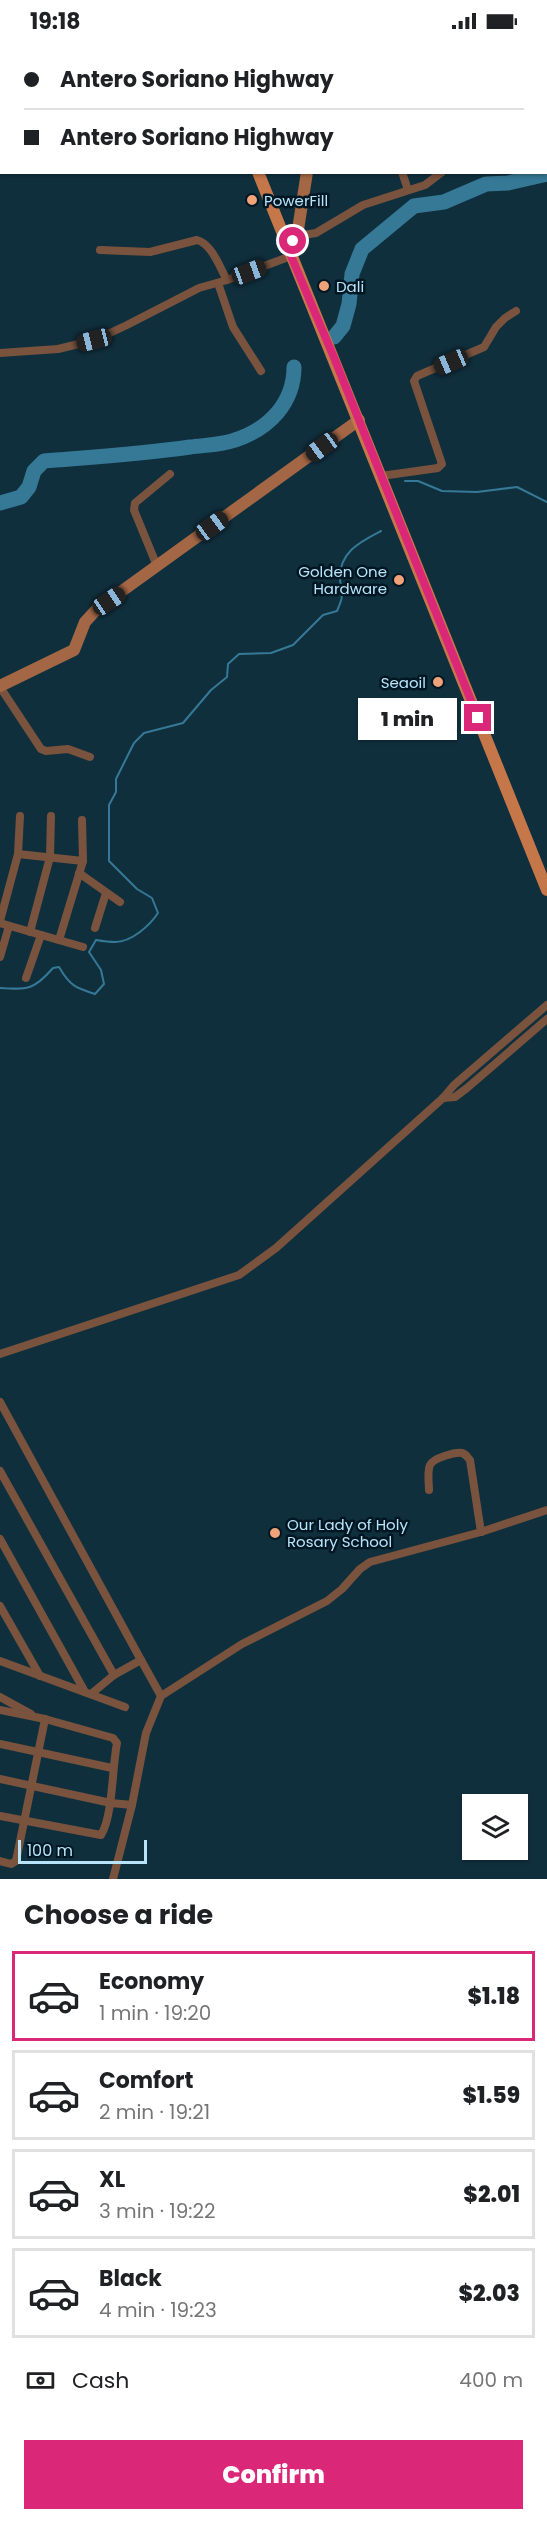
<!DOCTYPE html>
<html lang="en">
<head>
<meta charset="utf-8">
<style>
  :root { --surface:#fff; --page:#f2f2f2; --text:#202124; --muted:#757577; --line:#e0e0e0; --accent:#db2777 }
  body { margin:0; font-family:Poppins,sans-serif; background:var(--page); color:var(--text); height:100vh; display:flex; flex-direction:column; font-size:22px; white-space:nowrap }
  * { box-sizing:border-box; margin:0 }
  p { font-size:20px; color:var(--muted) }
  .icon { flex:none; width:33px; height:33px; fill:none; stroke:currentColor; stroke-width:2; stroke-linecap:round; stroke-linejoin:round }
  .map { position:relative; height:1837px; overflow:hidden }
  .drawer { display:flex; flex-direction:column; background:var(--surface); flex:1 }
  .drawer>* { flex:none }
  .banner { position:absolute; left:0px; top:0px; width:548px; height:132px; box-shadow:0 2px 4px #0004; display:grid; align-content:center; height:132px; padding:0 24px; background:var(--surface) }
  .fabs { position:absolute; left:462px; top:1752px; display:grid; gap:12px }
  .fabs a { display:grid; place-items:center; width:66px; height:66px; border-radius:0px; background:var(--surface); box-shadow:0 2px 4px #0004; font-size:30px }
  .scale { position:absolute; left:18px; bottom:15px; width:129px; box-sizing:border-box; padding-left:6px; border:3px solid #b8e4fa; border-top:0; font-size:16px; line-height:21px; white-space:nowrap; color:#b8e4fa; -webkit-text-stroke:4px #001723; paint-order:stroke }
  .end { position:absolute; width:27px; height:27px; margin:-14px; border:8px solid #db2777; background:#fff; box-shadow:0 0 0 3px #fff }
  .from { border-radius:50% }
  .bubble { position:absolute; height:42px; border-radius:0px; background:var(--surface); box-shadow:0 2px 4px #0004; font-size:20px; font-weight:800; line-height:42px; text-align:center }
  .car { position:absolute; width:18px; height:36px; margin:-18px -9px; border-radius:8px; box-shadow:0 0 4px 2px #0007; background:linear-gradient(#222 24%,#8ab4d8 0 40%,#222 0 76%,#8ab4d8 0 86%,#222 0) }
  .banner b { display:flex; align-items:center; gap:21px; height:57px; font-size:22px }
  .banner b+b { border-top:2px solid var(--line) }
  .banner i { width:15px; height:15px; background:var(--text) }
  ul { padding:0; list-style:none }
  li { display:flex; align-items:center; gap:18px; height:90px; margin:0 12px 9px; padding:0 12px; border:3px solid var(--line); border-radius:0px }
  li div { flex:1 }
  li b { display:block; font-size:22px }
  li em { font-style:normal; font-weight:800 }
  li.current { border-color:var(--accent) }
  li>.icon { width:54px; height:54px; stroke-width:1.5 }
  h2 { padding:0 24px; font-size:27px; line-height:72px }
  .pay { display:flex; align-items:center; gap:15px; height:66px; padding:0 24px; font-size:22px }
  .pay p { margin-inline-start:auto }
  .action { display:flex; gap:12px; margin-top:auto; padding:12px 24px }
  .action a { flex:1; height:69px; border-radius:0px; background:var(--accent); color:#fff; font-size:24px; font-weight:800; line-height:69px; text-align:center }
  .status { display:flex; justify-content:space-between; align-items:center; height:42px; padding:0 30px; background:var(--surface); direction:ltr }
  .status svg { height:16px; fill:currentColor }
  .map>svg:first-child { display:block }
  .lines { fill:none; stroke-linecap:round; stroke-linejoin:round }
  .stream { stroke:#357996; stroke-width:2 }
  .river { stroke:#357996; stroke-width:15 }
  .street { stroke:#79533d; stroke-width:8 }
  .secondary { stroke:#a46745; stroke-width:12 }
  .primary { stroke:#c6774a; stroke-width:12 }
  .route { stroke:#db2777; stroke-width:8 }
  .poi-dot { fill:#f0a278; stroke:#001723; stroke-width:2 }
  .labels { text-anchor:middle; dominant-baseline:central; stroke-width:5; stroke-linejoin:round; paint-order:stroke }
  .poi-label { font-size:15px; fill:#b8e4fa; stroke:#001723; text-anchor:start }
</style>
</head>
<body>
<div class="status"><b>19:18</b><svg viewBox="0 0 49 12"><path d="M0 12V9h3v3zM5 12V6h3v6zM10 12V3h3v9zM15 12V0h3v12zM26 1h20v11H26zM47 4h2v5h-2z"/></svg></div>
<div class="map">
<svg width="547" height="1837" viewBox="0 0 547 1837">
  <rect width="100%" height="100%" fill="#102f3d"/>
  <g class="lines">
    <g class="stream">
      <polyline points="139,2 141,0"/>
      <polyline points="0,49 2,45"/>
      <polyline points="405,439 418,439 442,449 477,450 517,445 547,460"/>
      <path d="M0 946C27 948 34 948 53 926L59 925C70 944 76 946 95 952L104 942 101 928 89 910 96 898C102 899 109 900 115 900 132 900 150 883 158 871L152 856 137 847 109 819V763L116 750V737L134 701 144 691 183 681 211 648 227 635 228 622 239 612 271 611 293 603 323 573 337 569C345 551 341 554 340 537 339 510 360 500 381 489"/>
    </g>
    <g class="river">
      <polyline points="334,295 343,284 349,262 352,232 362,207 414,164 444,160 486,142 508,141 547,132"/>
      <path d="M0 461 21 455 29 445 34 429 44 419C93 415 142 412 190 405 205 403 222 403 235 398 269 387 294 361 294 325"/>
    </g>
    <g class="street">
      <polyline points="372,0 373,2"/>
      <polyline points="426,0 426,2"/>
      <polyline points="402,130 408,148"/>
      <polyline points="297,194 316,191 363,163 425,143 442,130"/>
      <path d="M100 208 150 210 197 198C212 202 220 226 227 238"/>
      <polyline points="218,241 233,285 261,329"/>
      <polyline points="0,311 58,307 95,298 127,283 199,246 227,238 291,214"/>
      <polyline points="381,434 438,426 442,422 414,339 417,334 484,305 496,285 505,276 516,269"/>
      <polyline points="157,524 134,468 135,461 170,432"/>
      <polyline points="0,645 41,707 46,709 68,707 90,715"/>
      <polyline points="18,812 83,819"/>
      <polyline points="79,831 120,860"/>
      <polyline points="0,879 18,812 20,774"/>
      <polyline points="0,881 83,905"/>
      <polyline points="95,886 106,851"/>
      <polyline points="30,890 50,815 51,774"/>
      <polyline points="59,898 83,819 82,778"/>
      <polyline points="0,915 9,884"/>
      <polyline points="26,936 41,893"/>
      <polyline points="443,1056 455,1055 467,1046 547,977"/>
      <polyline points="0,1312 239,1233 276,1206 443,1056 454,1043 547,963"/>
      <polyline points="0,1360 141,1618 114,1633 91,1652"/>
      <polyline points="0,1429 114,1633"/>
      <path d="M429 1448C429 1441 427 1430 430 1423 433 1416 455 1410 462 1411 466 1412 467 1415 470 1418L481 1490"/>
      <polyline points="0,1497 85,1650"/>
      <polyline points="0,1564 40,1634"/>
      <polyline points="141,1618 161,1654"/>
      <polyline points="0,1619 125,1665"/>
      <polyline points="0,1655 31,1672"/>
      <path d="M0 1668 45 1677 113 1696 117 1701C112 1726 113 1774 101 1793L0 1774"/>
      <polyline points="0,1702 112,1726"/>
      <polyline points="0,1737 111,1761 132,1763"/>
      <polyline points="0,1819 11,1822 16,1819 45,1677"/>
      <polyline points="113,1837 132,1763 146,1691 161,1654 242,1602 327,1559 342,1547 360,1527 370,1520 481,1490 547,1468"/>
    </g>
    <g class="secondary">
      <polyline points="383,2 386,0"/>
      <polyline points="287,201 293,199 297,194 307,130"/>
      <polyline points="0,644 74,608 85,580 97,567 359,378"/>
    </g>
    <g class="primary">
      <polyline points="206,0 207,2"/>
      <polyline points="258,130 547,848"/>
    </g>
  </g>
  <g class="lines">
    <polyline class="route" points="293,199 287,201 291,214 335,318 478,676"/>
  </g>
  <g class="poi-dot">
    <circle cx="252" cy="158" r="6"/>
    <circle cx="324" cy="244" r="6"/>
    <circle cx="399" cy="538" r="6"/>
    <circle cx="438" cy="640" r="6"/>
    <circle cx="275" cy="1491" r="6"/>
  </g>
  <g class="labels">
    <g class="poi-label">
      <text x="264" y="158">PowerFill</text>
      <text x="336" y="244">Dali</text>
      <text x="387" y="529" text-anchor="end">Golden One<tspan x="387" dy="17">Hardware</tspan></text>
      <text x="426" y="640" text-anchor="end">Seaoil</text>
      <text x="287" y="1482">Our Lady of Holy<tspan x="287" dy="17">Rosary School</tspan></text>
    </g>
  </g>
</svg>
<div class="fabs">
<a><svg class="icon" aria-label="layers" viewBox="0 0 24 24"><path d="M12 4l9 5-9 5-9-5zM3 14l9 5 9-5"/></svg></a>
</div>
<div class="scale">100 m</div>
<i class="end from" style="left:293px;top:199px"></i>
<i class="end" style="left:478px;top:676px"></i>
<div class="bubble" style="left:358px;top:656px;width:99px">1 min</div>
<i class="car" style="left:249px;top:230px;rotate:70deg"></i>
<i class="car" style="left:94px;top:298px;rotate:256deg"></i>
<i class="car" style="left:451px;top:320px;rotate:247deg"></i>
<i class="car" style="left:322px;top:405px;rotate:234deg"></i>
<i class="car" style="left:212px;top:484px;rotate:54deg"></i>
<i class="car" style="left:109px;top:559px;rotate:56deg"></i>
<div class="banner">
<b><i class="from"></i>Antero Soriano Highway</b>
<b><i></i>Antero Soriano Highway</b>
</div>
</div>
<section class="drawer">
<h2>Choose a ride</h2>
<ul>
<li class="current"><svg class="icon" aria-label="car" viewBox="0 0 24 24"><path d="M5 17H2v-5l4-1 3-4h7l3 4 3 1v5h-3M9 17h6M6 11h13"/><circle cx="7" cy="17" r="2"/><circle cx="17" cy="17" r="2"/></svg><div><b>Economy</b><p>1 min · 19:20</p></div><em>$1.18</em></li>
<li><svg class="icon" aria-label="car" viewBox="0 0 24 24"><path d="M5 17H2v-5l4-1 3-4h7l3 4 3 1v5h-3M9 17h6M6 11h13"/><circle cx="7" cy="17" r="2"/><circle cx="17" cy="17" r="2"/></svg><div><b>Comfort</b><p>2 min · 19:21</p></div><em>$1.59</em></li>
<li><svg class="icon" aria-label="car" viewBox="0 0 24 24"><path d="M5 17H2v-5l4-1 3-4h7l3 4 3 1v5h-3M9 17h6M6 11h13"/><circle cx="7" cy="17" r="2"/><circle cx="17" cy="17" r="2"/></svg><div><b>XL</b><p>3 min · 19:22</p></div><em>$2.01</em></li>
<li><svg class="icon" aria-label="car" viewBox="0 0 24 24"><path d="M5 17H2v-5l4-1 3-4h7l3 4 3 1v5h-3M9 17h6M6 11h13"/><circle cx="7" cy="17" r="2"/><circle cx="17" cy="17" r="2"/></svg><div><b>Black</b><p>4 min · 19:23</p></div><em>$2.03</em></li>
</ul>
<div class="pay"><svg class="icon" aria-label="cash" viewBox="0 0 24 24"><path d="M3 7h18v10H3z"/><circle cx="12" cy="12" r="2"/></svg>Cash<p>400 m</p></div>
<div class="action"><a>Confirm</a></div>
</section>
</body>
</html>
